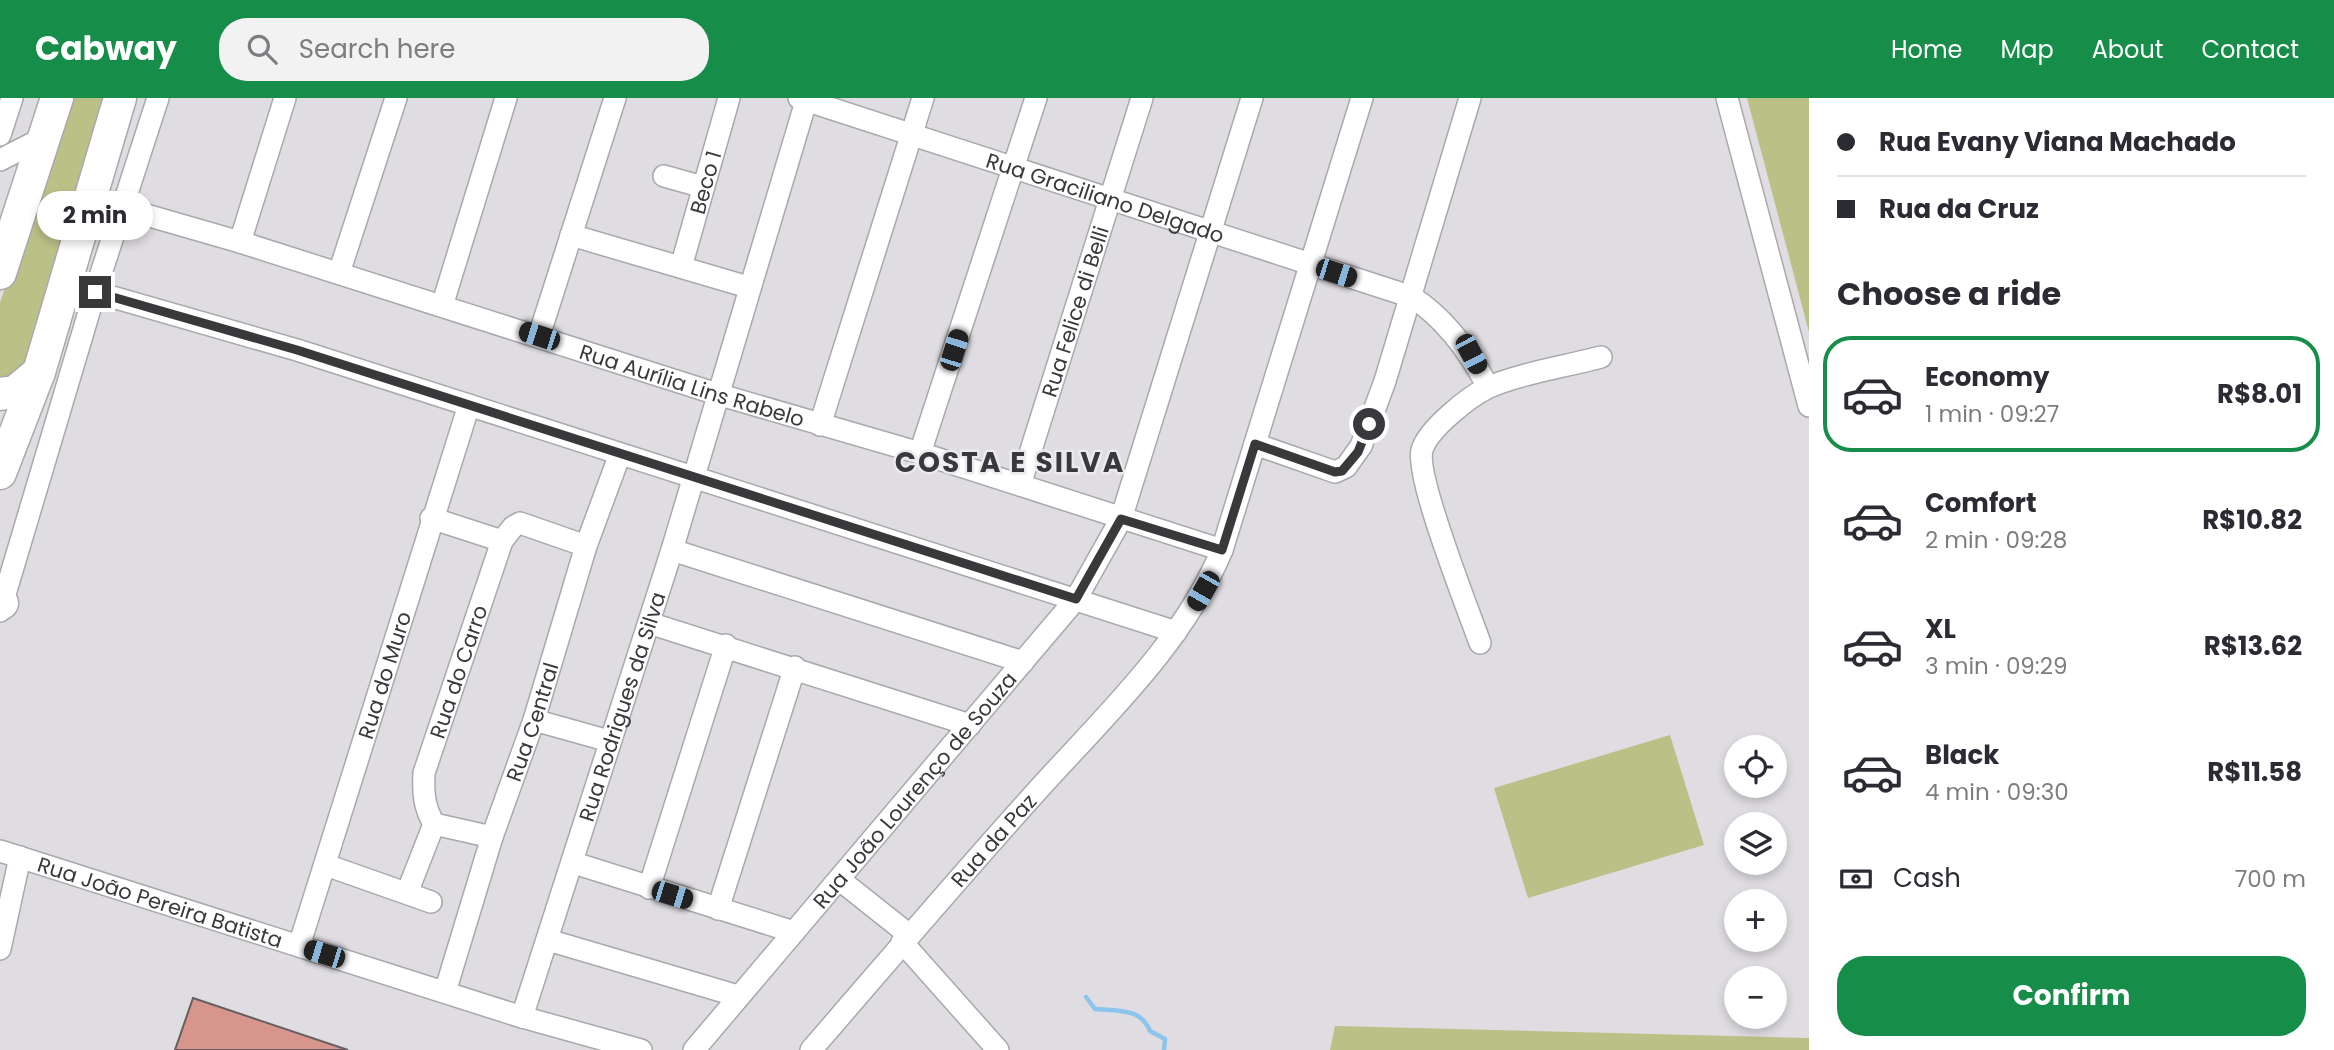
<!DOCTYPE html>
<html lang="en">
<head>
<meta charset="utf-8">
<style>
  :root { --surface:#fff; --page:#f2f2f3; --text:#2b2b33; --muted:#7c7c81; --line:#e1e1e2; --accent:#168d48 }
  body { margin:0; font-family:Poppins,sans-serif; background:var(--page); color:var(--text); height:100vh; display:flex; flex-direction:column; font-size:26px; white-space:nowrap }
  * { box-sizing:border-box; margin:0 }
  p { font-size:23px; color:var(--muted) }
  .icon { flex:none; width:38px; height:38px; fill:none; stroke:currentColor; stroke-width:2; stroke-linecap:round; stroke-linejoin:round }
  .map { position:relative; flex:1; overflow:hidden }
  .side { display:flex; flex-direction:column; background:var(--surface); width:525px }
  .side>* { flex:none }
  .banner { display:grid; align-content:center; height:154px; padding:0 28px; background:var(--surface) }
  .buttons { position:absolute; left:1724px; top:637px; display:grid; gap:14px }
  .buttons a { display:grid; place-items:center; width:63px; height:63px; border-radius:50%; background:var(--surface); box-shadow:0 4px 10px #0003; font-size:35px }
  .end { position:absolute; width:32px; height:32px; margin:-16px; border:9px solid #39383a; background:#fff; box-shadow:0 0 0 4px #fff }
  .from { border-radius:50% }
  .bubble { position:absolute; height:49px; border-radius:24px; background:var(--surface); box-shadow:0 4px 10px #0003; font-size:23px; font-weight:700; line-height:49px; text-align:center }
  .car { position:absolute; width:21px; height:42px; margin:-21px -10px; border-radius:9px; box-shadow:0 0 5px 2px #0007; background:linear-gradient(#222 24%,#8ab4d8 0 40%,#222 0 76%,#8ab4d8 0 86%,#222 0) }
  .banner b { display:flex; align-items:center; gap:24px; height:66px; font-size:26px }
  .banner b+b { border-top:2px solid var(--line) }
  .banner i { width:18px; height:18px; background:var(--text) }
  ul { padding:0; list-style:none }
  li { display:flex; align-items:center; gap:21px; height:116px; margin:0 14px 10px; padding:0 14px; border:4px solid transparent; border-radius:28px }
  li div { flex:1 }
  li b { display:block; font-size:26px }
  li em { font-style:normal; font-weight:700 }
  li.selected { border-color:var(--accent) }
  li>.icon { width:63px; height:63px; stroke-width:1.5 }
  h2 { padding:0 28px; font-size:32px; line-height:84px }
  .pay { display:flex; align-items:center; gap:18px; height:77px; padding:0 28px; font-size:26px }
  .pay p { margin-inline-start:auto }
  .button { display:flex; gap:14px; margin-top:auto; padding:14px 28px }
  .button a { flex:1; height:80px; border-radius:28px; background:var(--accent); color:#fff; font-size:28px; font-weight:700; line-height:80px; text-align:center }
  header { display:flex; align-items:center; gap:42px; box-sizing:border-box; height:98px; padding:0 35px; background:var(--accent); color:#fff }
  header strong { font-size:33px }
  nav { display:flex; gap:38px; margin-inline-start:auto; font-size:24px }
  .search { width:490px; height:63px; background:var(--page); display:flex; align-items:center; gap:18px; box-sizing:border-box; padding:0 24px; border-radius:28px; color:var(--muted); font-size:26px }
  main { display:flex; flex:1; min-height:0 }
  .map>svg:first-child { display:block }
  .green { fill:#bbc086 }
  .lines { fill:none; stroke-linecap:round; stroke-linejoin:round }
  .stream { stroke:#8cc5ec; stroke-width:4.5 }
  .building { fill:#d7958b; stroke:#65605f; stroke-width:2 }
  .minor-casing { stroke:#a9a8ac; stroke-width:24 }
  .highway-casing { stroke:#a9a8ac; stroke-width:35 }
  .minor { stroke:#fff; stroke-width:21 }
  .highway { stroke:#fff; stroke-width:32 }
  .route { stroke:#39383a; stroke-width:9 }
  .labels { text-anchor:middle; dominant-baseline:central; stroke-width:5; stroke-linejoin:round; paint-order:stroke }
  .street-label { font-size:21px; fill:#39383a; stroke:#eceaef }
  .district-label { font-size:28px; font-weight:bold; letter-spacing:2px; fill:#39383a; stroke:#eceaef }
</style>
</head>
<body>
<header>
<strong>Cabway</strong>
<div class="search"><svg class="icon" aria-label="search" viewBox="0 0 24 24"><circle cx="10" cy="10" r="6"/><path d="M15 15l6 6"/></svg>Search here</div>
<nav><a>Home</a><a>Map</a><a>About</a><a>Contact</a></nav>
</header>
<main>
<div class="map">
<svg width="1809" height="952" viewBox="0 0 1809 952">
  <rect width="100%" height="100%" fill="#dfdde2"/>
  <g class="green">
    <polygon points="67,0 108,0 20,278 0,289 0,205"/>
    <polygon points="1747,0 1809,0 1809,234"/>
    <polygon points="1670,637 1704,747 1528,800 1494,690"/>
    <polygon points="1335,928 1809,940 1809,952 1330,952"/>
  </g>
  <g class="lines">
    <path class="stream" d="M1086 899 1095 911C1118 913 1141 910 1150 933L1165 941 1164 952"/>
  </g>
  <polygon class="building" points="193,900 348,952 175,952"/>
  <g class="lines">
    <defs>
      <g id="minor">
        <path id="s1" d="M799 0 1412 199C1446 221 1469 253 1488 289"/>
        <polyline points="1727,0 1809,308"/>
        <polyline points="0,37 12,0"/>
        <polyline points="0,62 45,39"/>
        <polyline points="664,78 703,89"/>
        <path id="s2" d="M122 110 240 144 717 296 920 355 1222 452"/>
        <polyline points="571,137 748,189"/>
        <polyline points="240,144 285,0"/>
        <path id="s3" d="M681 169 729 0"/>
        <polyline points="339,175 396,0"/>
        <polyline points="95,194 297,252 1176,534"/>
        <polyline points="442,208 506,0"/>
        <polyline points="539,238 615,0"/>
        <polyline points="820,327 923,0"/>
        <polyline points="1255,346 1335,374 1346,369 1361,348 1385,283 1470,0"/>
        <polyline points="920,355 1036,0"/>
        <path id="s4" d="M1020 387 1142 0"/>
        <polyline points="431,420 502,443"/>
        <polyline points="672,452 1023,564"/>
        <polyline points="0,513 95,194 158,0"/>
        <polyline points="649,525 970,627"/>
        <path d="M1480 545C1468 511 1415 379 1422 352 1428 331 1469 299 1487 290 1517 276 1568 268 1601 259"/>
        <polyline points="534,622 609,643"/>
        <polyline points="434,726 492,739"/>
        <path id="s5" d="M0 753 522 919 641 952"/>
        <polyline points="574,765 794,834"/>
        <polyline points="326,767 431,804"/>
        <polyline points="840,782 908,836"/>
        <polyline points="649,790 726,547"/>
        <path id="s6" d="M407 795 434 726C424 709 423 695 424 675L502 443 513 429 520 425 586 448"/>
        <polyline points="718,811 795,569"/>
        <polyline points="548,842 738,898"/>
        <polyline points="902,844 998,952"/>
        <path id="s7" d="M299 848 469 307"/>
        <polyline points="0,851 20,759"/>
        <path id="s8" d="M445 894 492 739 534 622 586 448 620 356"/>
        <path id="s9" d="M522 919 672 452 807 0"/>
        <path id="s10" d="M694 952 1076 501 1121 421 1252 0"/>
        <path id="s11" d="M811 952C883 869 954 785 1028 703 1098 624 1181 550 1222 452L1362 0"/>
      </g>
      <g id="highway">
        <polyline points="0,175 57,0"/>
        <polyline points="0,296 15,294 39,274"/>
        <polyline points="0,375 39,274 120,0"/>
        <polyline points="0,506 2,505"/>
      </g>
    </defs>
    <use href="#minor" class="minor-casing"/>
    <use href="#highway" class="highway-casing"/>
    <use href="#minor" class="minor"/>
    <use href="#highway" class="highway"/>
  </g>
  <g class="lines">
    <polyline class="route" points="95,194 297,252 1076,501 1121,421 1222,452 1255,346 1335,374 1342,373 1358,354 1369,326"/>
  </g>
  <g class="labels">
    <g class="street-label">
      <text stroke="none"><textPath href="#s3" startOffset="88">Beco 1</textPath></text>
      <text stroke="none"><textPath href="#s1" startOffset="322">Rua Graciliano Delgado</textPath></text>
      <text stroke="none"><textPath href="#s4" startOffset="182">Rua Felice di Belli</textPath></text>
      <text stroke="none"><textPath href="#s2" startOffset="597">Rua Aurília Lins Rabelo</textPath></text>
      <text stroke="none"><textPath href="#s6" startOffset="234">Rua do Carro</textPath></text>
      <text stroke="none"><textPath href="#s7" startOffset="284">Rua do Muro</textPath></text>
      <text stroke="none"><textPath href="#s9" startOffset="326">Rua Rodrigues da Silva</textPath></text>
      <text stroke="none"><textPath href="#s8" startOffset="284">Rua Central</textPath></text>
      <text stroke="none"><textPath href="#s10" startOffset="341">Rua João Lourenço de Souza</textPath></text>
      <text stroke="none"><textPath href="#s11" startOffset="278">Rua da Paz</textPath></text>
      <text stroke="none"><textPath href="#s5" startOffset="168">Rua João Pereira Batista</textPath></text>
    </g>
    <g class="district-label">
      <text x="1010" y="364">COSTA E SILVA</text>
    </g>
  </g>
</svg>
<div class="buttons">
<a><svg class="icon" aria-label="locate" viewBox="0 0 24 24"><circle cx="12" cy="12" r="6"/><path d="M12 2v4M12 18v4M2 12h4M18 12h4"/></svg></a>
<a><svg class="icon" aria-label="layers" viewBox="0 0 24 24"><path d="M12 4l9 5-9 5-9-5zM3 14l9 5 9-5"/></svg></a>
<a>+</a>
<a>−</a>
</div>
<i class="end from" style="left:1369px;top:326px"></i>
<i class="end" style="left:95px;top:194px"></i>
<div class="bubble" style="left:37px;top:93px;width:116px">2 min</div>
<i class="car" style="left:1336px;top:175px;rotate:108deg"></i>
<i class="car" style="left:539px;top:238px;rotate:288deg"></i>
<i class="car" style="left:954px;top:252px;rotate:18deg"></i>
<i class="car" style="left:1471px;top:256px;rotate:152deg"></i>
<i class="car" style="left:1203px;top:493px;rotate:210deg"></i>
<i class="car" style="left:672px;top:797px;rotate:107deg"></i>
<i class="car" style="left:324px;top:856px;rotate:287deg"></i>
</div>
<section class="side">
<div class="banner">
<b><i class="from"></i>Rua Evany Viana Machado</b>
<b><i></i>Rua da Cruz</b>
</div>
<h2>Choose a ride</h2>
<ul>
<li class="selected"><svg class="icon" aria-label="car" viewBox="0 0 24 24"><path d="M5 17H2v-5l4-1 3-4h7l3 4 3 1v5h-3M9 17h6M6 11h13"/><circle cx="7" cy="17" r="2"/><circle cx="17" cy="17" r="2"/></svg><div><b>Economy</b><p>1 min · 09:27</p></div><em>R$8.01</em></li>
<li><svg class="icon" aria-label="car" viewBox="0 0 24 24"><path d="M5 17H2v-5l4-1 3-4h7l3 4 3 1v5h-3M9 17h6M6 11h13"/><circle cx="7" cy="17" r="2"/><circle cx="17" cy="17" r="2"/></svg><div><b>Comfort</b><p>2 min · 09:28</p></div><em>R$10.82</em></li>
<li><svg class="icon" aria-label="car" viewBox="0 0 24 24"><path d="M5 17H2v-5l4-1 3-4h7l3 4 3 1v5h-3M9 17h6M6 11h13"/><circle cx="7" cy="17" r="2"/><circle cx="17" cy="17" r="2"/></svg><div><b>XL</b><p>3 min · 09:29</p></div><em>R$13.62</em></li>
<li><svg class="icon" aria-label="car" viewBox="0 0 24 24"><path d="M5 17H2v-5l4-1 3-4h7l3 4 3 1v5h-3M9 17h6M6 11h13"/><circle cx="7" cy="17" r="2"/><circle cx="17" cy="17" r="2"/></svg><div><b>Black</b><p>4 min · 09:30</p></div><em>R$11.58</em></li>
</ul>
<div class="pay"><svg class="icon" aria-label="cash" viewBox="0 0 24 24"><path d="M3 7h18v10H3z"/><circle cx="12" cy="12" r="2"/></svg>Cash<p>700 m</p></div>
<div class="button"><a>Confirm</a></div>
</section>
</main>
</body>
</html>
